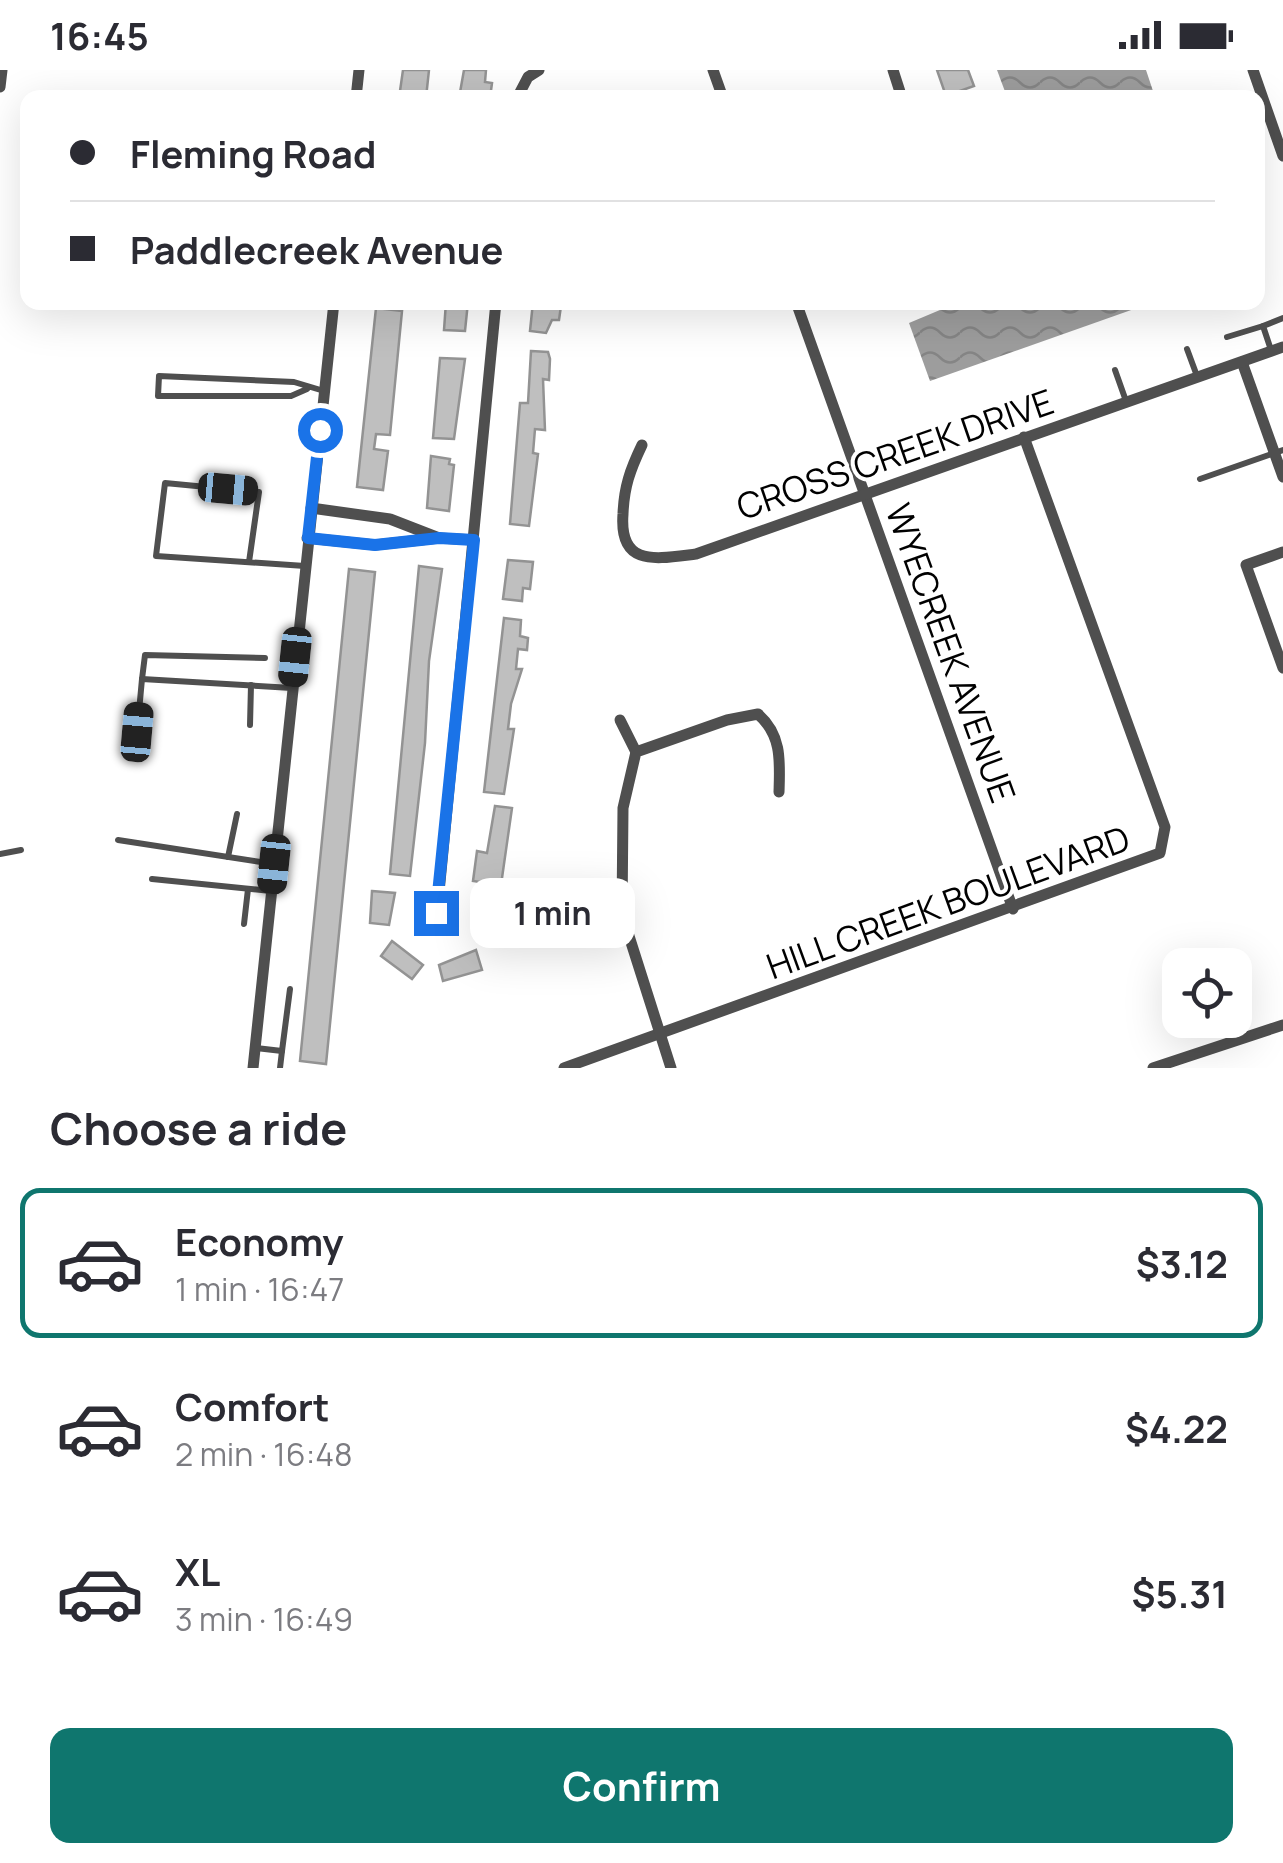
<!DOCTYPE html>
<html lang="en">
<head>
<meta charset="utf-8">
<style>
  :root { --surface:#fff; --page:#f2f2f3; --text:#2b2b33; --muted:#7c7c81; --line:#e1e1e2; --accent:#0f766e }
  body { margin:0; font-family:Manrope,sans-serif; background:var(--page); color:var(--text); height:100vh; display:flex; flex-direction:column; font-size:38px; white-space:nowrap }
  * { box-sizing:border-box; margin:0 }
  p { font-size:32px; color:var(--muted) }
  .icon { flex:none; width:55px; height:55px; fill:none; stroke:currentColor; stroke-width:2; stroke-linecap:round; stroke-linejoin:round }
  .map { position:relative; height:998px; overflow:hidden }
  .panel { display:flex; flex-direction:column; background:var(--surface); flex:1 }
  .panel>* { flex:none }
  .banner { position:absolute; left:20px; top:20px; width:1245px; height:220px; border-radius:20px; box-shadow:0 10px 40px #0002; display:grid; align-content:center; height:220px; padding:0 50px; background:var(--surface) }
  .tools { position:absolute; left:1162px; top:878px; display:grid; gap:20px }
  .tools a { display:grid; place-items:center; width:90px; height:90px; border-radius:20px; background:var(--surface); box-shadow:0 10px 40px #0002; font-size:50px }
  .end { position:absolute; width:45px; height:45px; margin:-22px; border:12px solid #1a73e8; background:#fff; box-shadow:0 0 0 5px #fff }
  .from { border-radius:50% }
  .bubble { position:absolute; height:70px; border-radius:20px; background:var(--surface); box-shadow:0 10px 40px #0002; font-size:32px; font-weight:700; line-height:70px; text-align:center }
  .car { position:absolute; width:30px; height:60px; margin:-30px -15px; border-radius:12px; box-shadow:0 0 8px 2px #0007; background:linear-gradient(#222 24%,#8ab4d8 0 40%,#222 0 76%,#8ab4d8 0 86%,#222 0) }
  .banner b { display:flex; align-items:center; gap:35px; height:95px; font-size:38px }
  .banner b+b { border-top:2px solid var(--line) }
  .banner i { width:25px; height:25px; background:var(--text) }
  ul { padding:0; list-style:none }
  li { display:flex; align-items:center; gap:30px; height:150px; margin:0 20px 15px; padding:0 30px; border:5px solid transparent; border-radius:20px }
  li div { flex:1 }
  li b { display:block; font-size:38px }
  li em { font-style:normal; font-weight:700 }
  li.active { border-color:var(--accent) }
  li>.icon { width:90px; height:90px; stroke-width:1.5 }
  h2 { padding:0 50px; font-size:45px; line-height:120px }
  .button { display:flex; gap:20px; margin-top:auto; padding:20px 50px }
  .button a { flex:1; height:115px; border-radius:20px; background:var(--accent); color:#fff; font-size:40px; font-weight:700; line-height:115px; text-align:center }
  .status { display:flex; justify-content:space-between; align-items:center; height:70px; padding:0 50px; background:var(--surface); direction:ltr }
  .status svg { height:28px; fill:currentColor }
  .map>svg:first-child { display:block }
  .water { fill:url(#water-waves) }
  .building { fill:#bfbfbf; stroke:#939393; stroke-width:2.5 }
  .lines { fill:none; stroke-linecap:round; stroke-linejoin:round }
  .lane { stroke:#4f4f4f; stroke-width:6 }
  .street { stroke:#4f4f4f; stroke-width:11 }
  .route { stroke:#1a73e8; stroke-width:12 }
  .labels { text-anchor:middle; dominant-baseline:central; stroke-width:8; stroke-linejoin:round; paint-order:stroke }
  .street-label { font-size:35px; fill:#000; stroke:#fff }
</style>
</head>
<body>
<div class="status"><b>16:45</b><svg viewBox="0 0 49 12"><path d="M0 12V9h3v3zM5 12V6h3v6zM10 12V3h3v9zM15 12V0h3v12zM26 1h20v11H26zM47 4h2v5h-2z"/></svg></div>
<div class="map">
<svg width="1283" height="998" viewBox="0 0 1283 998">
  <defs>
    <pattern id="water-waves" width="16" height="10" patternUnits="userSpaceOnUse" patternTransform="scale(2.5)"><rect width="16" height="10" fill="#9d9d9d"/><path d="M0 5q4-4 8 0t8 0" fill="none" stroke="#858585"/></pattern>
  </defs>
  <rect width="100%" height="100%" fill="#fff"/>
  <g class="water">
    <polygon points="997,0 1146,0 1155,27 1007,27"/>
    <polygon points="959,232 1151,232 1151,233 930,311 909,253"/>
  </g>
  <g class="building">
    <polygon points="403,0 429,0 426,28 399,28"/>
    <polygon points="464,0 486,0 485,12 492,13 490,28 459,28"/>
    <polygon points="937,0 968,0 974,16 946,26"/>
    <polygon points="446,232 468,232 465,261 444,260"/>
    <polygon points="533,232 561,236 559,250 552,250 546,263 530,261"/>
    <polygon points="376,238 402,241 390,365 376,364 374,379 388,381 383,420 357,417"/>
    <polygon points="531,281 548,282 550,289 549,310 543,309 545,360 535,359 533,383 538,384 529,456 510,454 520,333 528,333"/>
    <polygon points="440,288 465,289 454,369 433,368"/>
    <polygon points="431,386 450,389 449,394 454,395 449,441 427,438"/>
    <polygon points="508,490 533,492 530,519 523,518 522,531 503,529"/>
    <polygon points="419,496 442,499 429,591 425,673 410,806 390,804"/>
    <polygon points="349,499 375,502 326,994 300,991"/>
    <polygon points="504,548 521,550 520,566 528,568 527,580 518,579 516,599 522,599 511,634 508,659 514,659 504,724 484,722"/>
    <polygon points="495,736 512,738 501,815 473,811 477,781 487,783"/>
    <polygon points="372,821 395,823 389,855 370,853"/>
    <polygon points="486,832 506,835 500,871 477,868"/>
    <polygon points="392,871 423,895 412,909 381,886"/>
    <polygon points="476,880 482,900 443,911 439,895"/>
  </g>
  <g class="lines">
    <g class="lane">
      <polyline points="1227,267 1263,256"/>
      <polyline points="1187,279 1197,306"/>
      <polyline points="1271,280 1263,256 1283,248"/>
      <polyline points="1115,300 1126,331"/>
      <polyline points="307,319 291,326 158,326 159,306 294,312 324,321"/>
      <polyline points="1200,409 1283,380"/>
      <polyline points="249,492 259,422 165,413 156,486 305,496"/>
      <polyline points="142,609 145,585 265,588"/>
      <polyline points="250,655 251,615"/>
      <polyline points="137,663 142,609 292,618"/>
      <polyline points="118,770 274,794"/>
      <polyline points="0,784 21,780"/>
      <polyline points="228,787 237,744"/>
      <polyline points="152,809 271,821"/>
      <polyline points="244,854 248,819"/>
      <polyline points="256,978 282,981 290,919"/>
      <polyline points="280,998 282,981"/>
    </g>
    <g class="street">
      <polyline points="713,0 723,28"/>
      <polyline points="893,0 902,28"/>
      <polyline points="1253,0 1283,86"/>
      <polyline points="0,17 2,0"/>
      <polyline points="356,28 359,0"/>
      <polyline points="517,28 528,7 539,0"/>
      <polyline points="796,232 1013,839"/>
      <polyline points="1242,292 1283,407"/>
      <path d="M642 375C630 400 624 417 623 444 619 497 655 489 696 484L1283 277"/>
      <polyline points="311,438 390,449 439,468"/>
      <polyline points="307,468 375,475 439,468 474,470"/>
      <polyline points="1283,482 1246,495 1283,598"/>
      <polyline points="620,650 636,682"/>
      <polyline points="437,843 496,232"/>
      <polyline points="253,998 334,232"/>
      <polyline points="564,998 1160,783 1165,757 1024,367"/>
      <path d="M671 998 622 844 623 738 636 682 727 650 758 644C782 665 780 691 779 722"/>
      <polyline points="1153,998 1283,955"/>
    </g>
  </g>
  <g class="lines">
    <polyline class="route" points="320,360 308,468 375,475 439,468 474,470 436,843"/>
  </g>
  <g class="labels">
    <g class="street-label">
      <text transform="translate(895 384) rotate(-19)">CROSS CREEK DRIVE</text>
      <text transform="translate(951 583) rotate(70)">WYECREEK AVENUE</text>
      <text transform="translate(948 832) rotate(-20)">HILL CREEK BOULEVARD</text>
    </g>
  </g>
</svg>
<div class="tools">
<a><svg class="icon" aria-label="locate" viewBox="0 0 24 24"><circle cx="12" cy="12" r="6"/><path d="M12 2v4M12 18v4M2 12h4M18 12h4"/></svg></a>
</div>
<i class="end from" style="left:320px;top:360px"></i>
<i class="end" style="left:436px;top:843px"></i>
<div class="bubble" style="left:470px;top:808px;width:165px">1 min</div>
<i class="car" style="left:228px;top:419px;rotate:95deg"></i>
<i class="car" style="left:295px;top:587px;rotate:186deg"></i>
<i class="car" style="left:137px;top:662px;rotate:5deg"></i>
<i class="car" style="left:274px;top:794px;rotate:186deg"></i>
<div class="banner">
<b><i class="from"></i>Fleming Road</b>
<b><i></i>Paddlecreek Avenue</b>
</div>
</div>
<section class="panel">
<h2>Choose a ride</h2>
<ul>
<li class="active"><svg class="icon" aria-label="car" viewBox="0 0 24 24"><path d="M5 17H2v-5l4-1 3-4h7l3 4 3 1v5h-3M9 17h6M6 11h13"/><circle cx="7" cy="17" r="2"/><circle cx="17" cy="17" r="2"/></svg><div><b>Economy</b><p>1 min · 16:47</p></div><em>$3.12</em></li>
<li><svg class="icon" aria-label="car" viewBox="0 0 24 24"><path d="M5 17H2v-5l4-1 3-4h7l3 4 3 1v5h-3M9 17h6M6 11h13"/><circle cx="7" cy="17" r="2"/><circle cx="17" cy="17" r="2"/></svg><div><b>Comfort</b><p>2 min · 16:48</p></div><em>$4.22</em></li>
<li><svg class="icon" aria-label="car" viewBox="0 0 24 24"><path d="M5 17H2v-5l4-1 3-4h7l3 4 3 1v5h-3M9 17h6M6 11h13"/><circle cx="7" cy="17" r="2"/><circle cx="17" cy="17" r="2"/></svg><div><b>XL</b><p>3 min · 16:49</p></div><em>$5.31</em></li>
</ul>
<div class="button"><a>Confirm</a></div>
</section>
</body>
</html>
